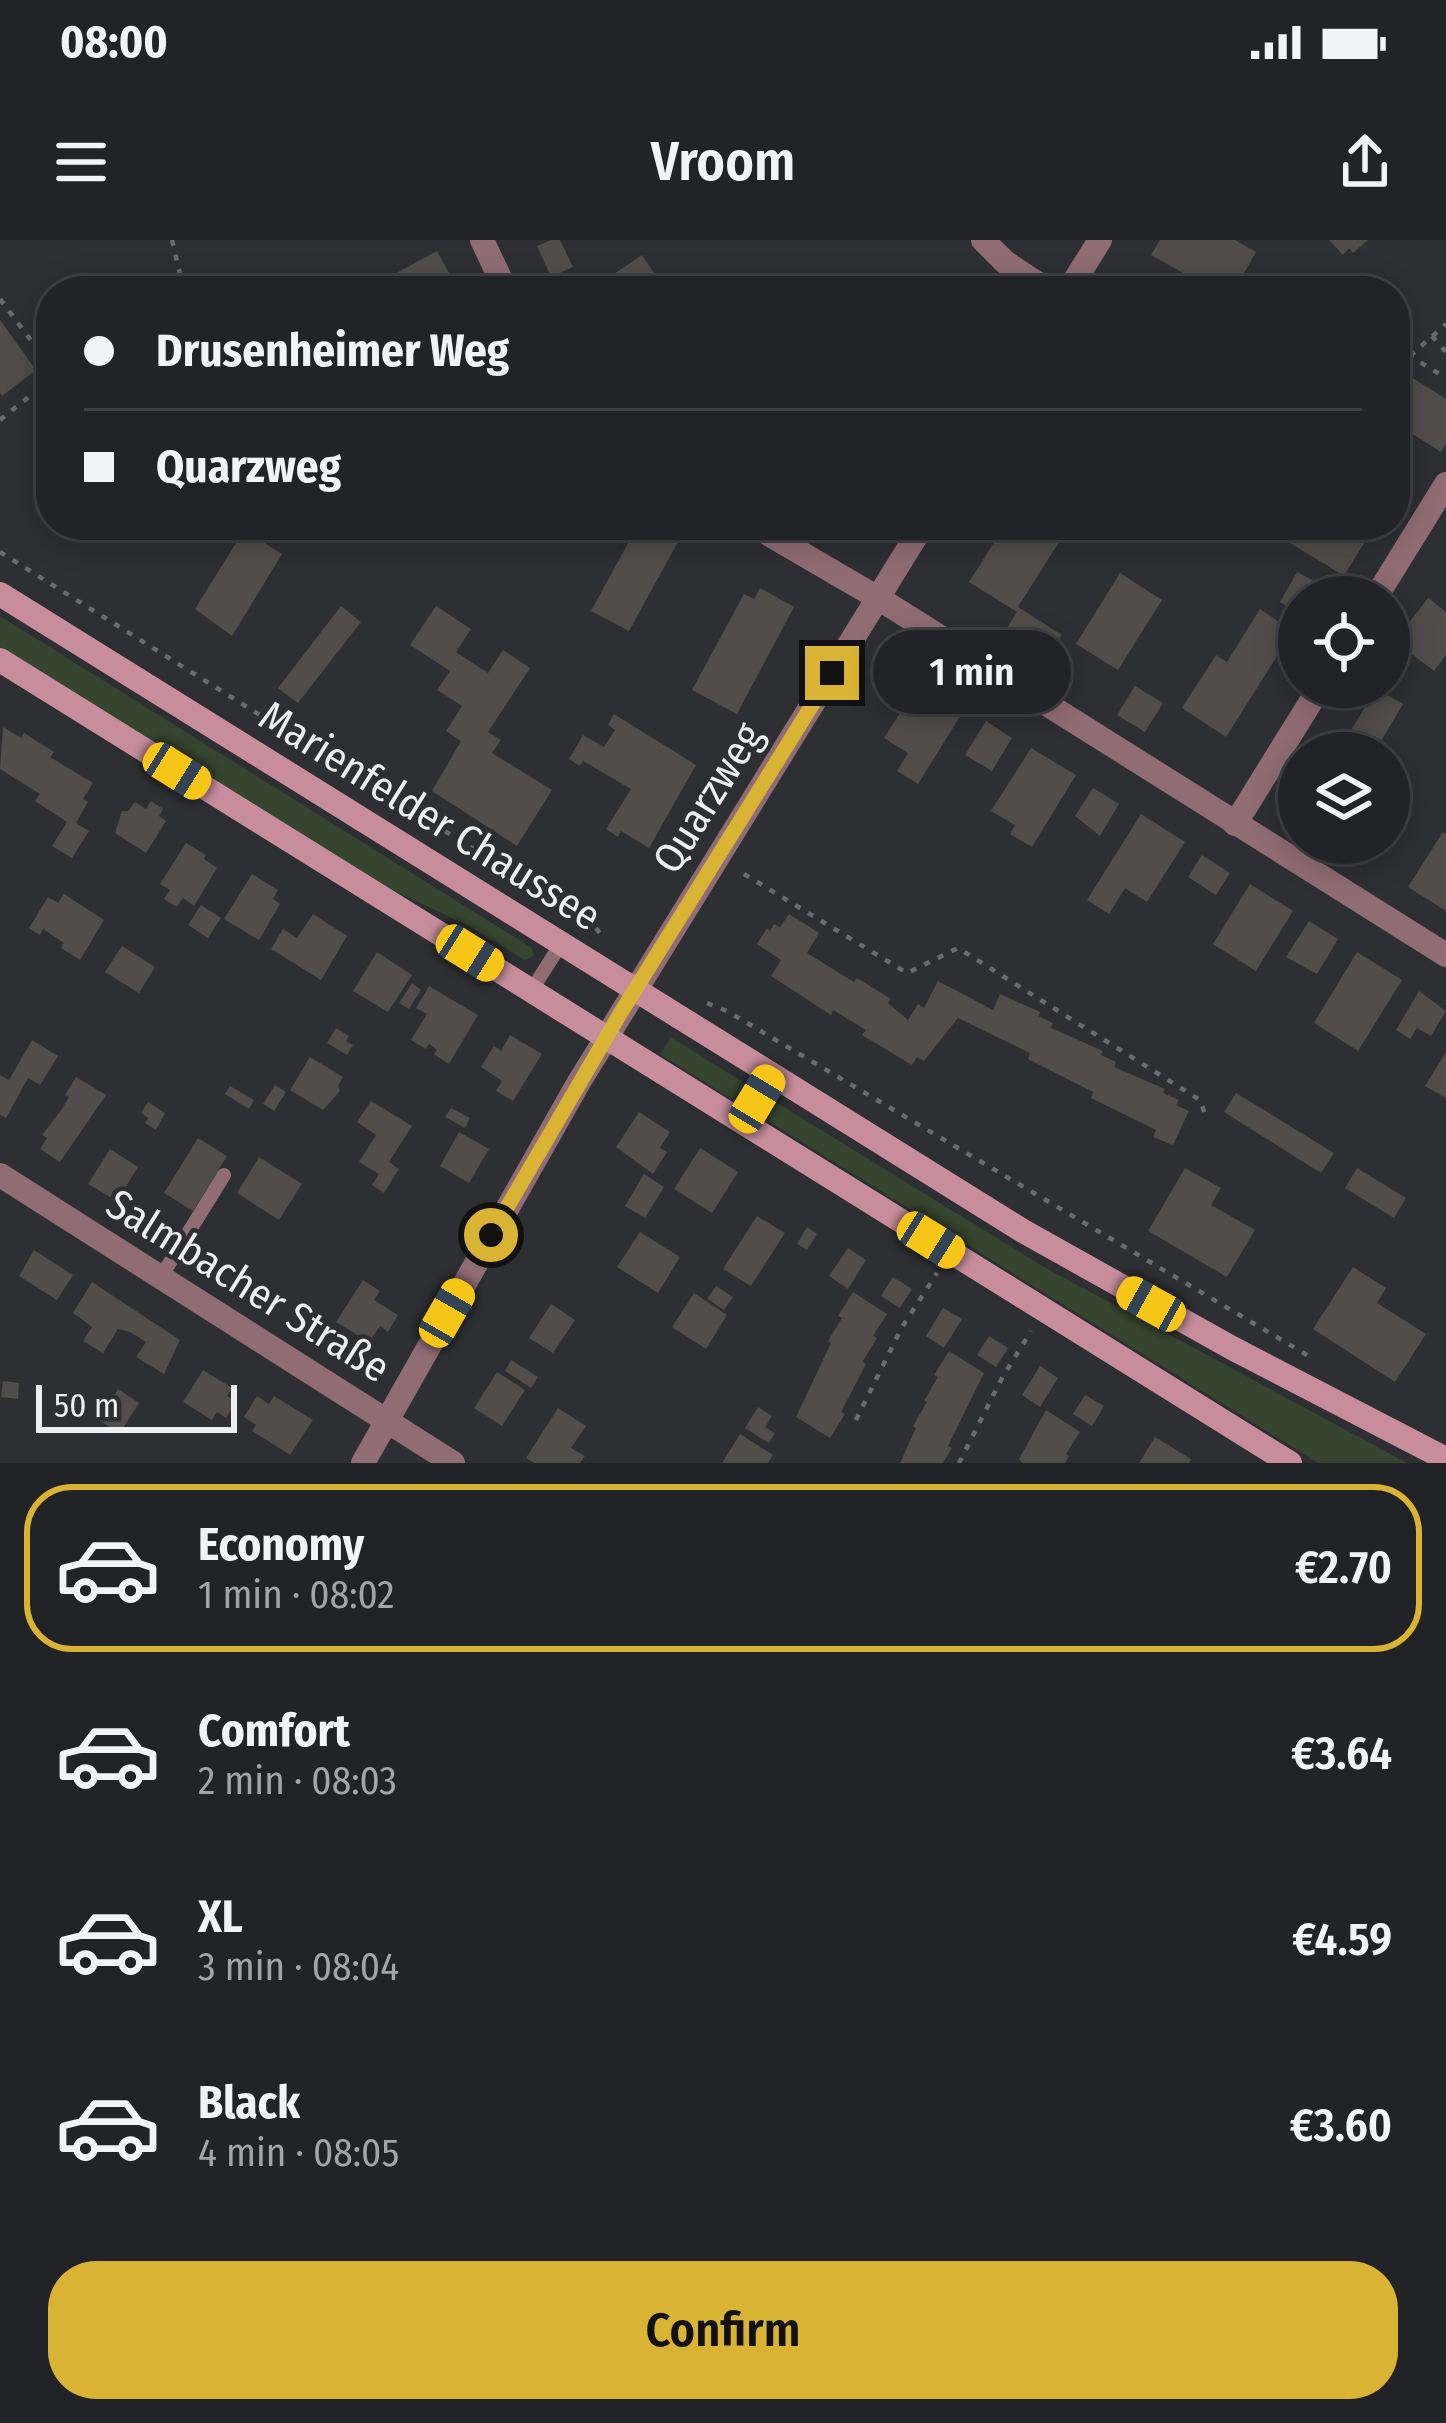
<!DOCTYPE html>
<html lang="en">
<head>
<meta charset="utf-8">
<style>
  :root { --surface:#222326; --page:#2e2f32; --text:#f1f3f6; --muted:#a2a4a7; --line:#3f4043; --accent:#d9b434 }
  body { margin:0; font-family:"Fira Sans Condensed",sans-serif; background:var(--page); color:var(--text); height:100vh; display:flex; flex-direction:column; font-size:45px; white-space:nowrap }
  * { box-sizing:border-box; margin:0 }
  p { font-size:39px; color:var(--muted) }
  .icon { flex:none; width:66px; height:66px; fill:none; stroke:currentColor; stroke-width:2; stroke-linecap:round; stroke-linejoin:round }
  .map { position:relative; height:1223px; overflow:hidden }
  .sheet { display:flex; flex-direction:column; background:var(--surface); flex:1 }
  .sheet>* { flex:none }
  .guide { position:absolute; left:36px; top:36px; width:1374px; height:264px; border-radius:48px; box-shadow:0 6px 30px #0003,0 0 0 3px var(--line); display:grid; align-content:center; height:264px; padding:0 48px; background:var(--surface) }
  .controls { position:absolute; left:1278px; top:336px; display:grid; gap:24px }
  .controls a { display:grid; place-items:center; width:132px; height:132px; border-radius:50%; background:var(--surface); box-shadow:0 6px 30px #0003,0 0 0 3px var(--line); font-size:60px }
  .scale { position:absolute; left:36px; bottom:30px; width:201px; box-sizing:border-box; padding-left:12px; border:6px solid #edeef0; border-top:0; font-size:33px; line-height:42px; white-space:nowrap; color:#edeef0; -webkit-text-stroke:9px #2e2f32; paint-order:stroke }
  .end { position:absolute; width:54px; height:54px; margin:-27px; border:15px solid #d9b434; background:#111; box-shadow:0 0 0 6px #111 }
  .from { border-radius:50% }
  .bubble { position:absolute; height:84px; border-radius:42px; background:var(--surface); box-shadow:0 6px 30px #0003,0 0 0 3px var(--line); font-size:39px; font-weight:600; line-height:84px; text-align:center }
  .car { position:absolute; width:36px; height:72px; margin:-36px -18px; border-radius:15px; box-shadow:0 0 9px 3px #0007; background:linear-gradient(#f5c518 24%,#345 0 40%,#f5c518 0 76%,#345 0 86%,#f5c518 0) }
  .guide b { display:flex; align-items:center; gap:42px; height:114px; font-size:45px }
  .guide b+b { border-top:3px solid var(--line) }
  .guide i { width:30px; height:30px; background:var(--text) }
  ul { padding:21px 0 0; list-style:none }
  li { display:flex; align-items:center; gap:36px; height:168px; margin:0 24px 18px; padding:0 24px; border:6px solid transparent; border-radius:48px }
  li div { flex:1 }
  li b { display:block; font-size:45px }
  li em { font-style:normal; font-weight:600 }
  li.current { border-color:var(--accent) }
  li>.icon { width:108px; height:108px; stroke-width:1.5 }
  .cta { display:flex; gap:24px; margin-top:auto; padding:24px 48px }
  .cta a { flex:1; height:138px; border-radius:48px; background:var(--accent); color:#111; font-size:48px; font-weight:600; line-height:138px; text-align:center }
  .status { display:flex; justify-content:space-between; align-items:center; height:84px; padding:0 60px; background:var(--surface); direction:ltr }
  .status svg { height:33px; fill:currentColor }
  header { display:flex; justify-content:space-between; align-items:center; height:156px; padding:0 48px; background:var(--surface); font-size:54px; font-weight:600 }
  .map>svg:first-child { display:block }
  .green { fill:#35452f }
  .building { fill:#504d4a }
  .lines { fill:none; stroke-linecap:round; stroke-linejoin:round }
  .path { stroke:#6a6b6e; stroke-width:4.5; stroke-dasharray:6 9; stroke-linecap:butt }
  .service { stroke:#906c75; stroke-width:14 }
  .minor { stroke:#906c75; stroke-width:24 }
  .tertiary { stroke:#906c75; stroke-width:24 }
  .secondary { stroke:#c78d9d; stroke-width:24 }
  .route { stroke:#d9b434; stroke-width:15 }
  .labels { text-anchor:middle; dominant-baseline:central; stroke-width:9; stroke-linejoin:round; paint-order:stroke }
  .street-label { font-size:42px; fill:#edeef0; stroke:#2e2f32 }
</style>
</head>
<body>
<div class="status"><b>08:00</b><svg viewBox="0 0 49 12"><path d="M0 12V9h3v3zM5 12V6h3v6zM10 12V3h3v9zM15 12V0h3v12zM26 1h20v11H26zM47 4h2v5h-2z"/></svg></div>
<header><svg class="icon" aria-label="menu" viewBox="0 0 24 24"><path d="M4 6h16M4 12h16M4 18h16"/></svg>Vroom<svg class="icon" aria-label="share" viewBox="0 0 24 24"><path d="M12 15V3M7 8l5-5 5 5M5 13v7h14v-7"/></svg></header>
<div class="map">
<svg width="1446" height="1223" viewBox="0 0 1446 1223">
  <rect width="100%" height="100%" fill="#2e2f32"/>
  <g class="green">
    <polygon points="0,376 532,708 534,716 525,720 469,686 386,647 0,407"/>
    <polygon points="671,797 744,843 733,860 660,814"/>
    <polygon points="779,864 1044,1027 1407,1223 1318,1223 768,881 773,865"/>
  </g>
  <g class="building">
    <polygon points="551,0 560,0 573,27 551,37 537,6"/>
    <polygon points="1160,0 1235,0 1256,12 1234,51 1215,51 1151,15"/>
    <polygon points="1329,0 1368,0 1353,13 1349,8 1343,15"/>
    <polygon points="437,11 459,51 363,51"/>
    <polygon points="642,15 666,51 589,51"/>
    <polygon points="0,80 36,130 2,156 0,153"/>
    <polygon points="1395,127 1446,159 1446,204 1441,212 1395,183"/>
    <polygon points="519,285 554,285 538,303"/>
    <polygon points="638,285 647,285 678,302 629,391 591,371"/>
    <polygon points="1005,285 1057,285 1066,291 1018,367 1062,395 1032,441 990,414 1017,372 969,342"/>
    <polygon points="1272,285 1364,285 1372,290 1344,336 1269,290"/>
    <polygon points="244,290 282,314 232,396 195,369"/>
    <polygon points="1297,332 1327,348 1322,357 1299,357 1299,373 1280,362"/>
    <polygon points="1120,333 1162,360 1118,430 1076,404"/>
    <polygon points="760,348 794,367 737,474 692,450 744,354 754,359"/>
    <polygon points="1428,358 1446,372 1446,415 1434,431 1395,401"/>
    <polygon points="341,366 361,382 298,463 278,448"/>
    <polygon points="436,366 471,389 456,412 488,433 503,410 530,428 488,492 501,500 492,513 552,550 517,606 432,551 461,501 446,491 462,466 437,450 450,431 410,405"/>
    <polygon points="1260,369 1293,391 1226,497 1182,468 1216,415 1227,422"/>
    <polygon points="921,440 966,467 918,544 897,531 908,513 884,498"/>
    <polygon points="1135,446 1163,463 1145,492 1117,475"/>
    <polygon points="1376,448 1403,464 1374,513 1342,513 1339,511"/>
    <polygon points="614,474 696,525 649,608 621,591 618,597 606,589 631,549 583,521 580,526 569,519 583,495 604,507 615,490 608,485"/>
    <polygon points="986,481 1012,498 992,531 965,515"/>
    <polygon points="3,487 21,498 24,493 54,512 50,517 93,543 83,559 88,562 76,583 89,591 72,618 52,606 67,582 35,561 40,554 0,529"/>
    <polygon points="1031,508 1076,535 1032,607 1010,594 1015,585 991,571"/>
    <polygon points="1093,548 1119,564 1100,596 1075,576"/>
    <polygon points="151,561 163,569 159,576 166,581 146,613 115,593 122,571 128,571 135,562 146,569"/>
    <polygon points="1141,574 1185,602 1147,662 1125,648 1109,674 1087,660"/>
    <polygon points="1443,592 1446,594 1446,671 1408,647"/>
    <polygon points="186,603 206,615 204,619 217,628 194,666 183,658 177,667 164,659 170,650 160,644"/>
    <polygon points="1202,615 1230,633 1216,655 1188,637"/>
    <polygon points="252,634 278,650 273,659 280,664 259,700 224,679"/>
    <polygon points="1250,644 1293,671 1256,731 1213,704"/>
    <polygon points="64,654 104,680 80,720 61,708 64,703 43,689 40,695 29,688 48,657 58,663"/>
    <polygon points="201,665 221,678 208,698 188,685"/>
    <polygon points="313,674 347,696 321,740 271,709 283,689 297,698"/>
    <polygon points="789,674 819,693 807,713 854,742 857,738 891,759 888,763 908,780 918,764 924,768 938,741 993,770 1000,754 1040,772 1038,776 1053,783 1051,788 1103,811 1101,815 1116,822 1114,827 1165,849 1163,853 1179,860 1176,865 1189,871 1173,905 1153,897 1156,890 1091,858 1093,852 1028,819 1030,813 958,778 924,821 917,817 912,825 862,795 866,790 833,770 831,775 771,736 781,720 757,704 767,688 770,691 774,684 780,687"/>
    <polygon points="1309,681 1338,699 1317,734 1286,717"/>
    <polygon points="122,706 155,727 139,753 105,732"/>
    <polygon points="377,712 412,735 388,772 353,751"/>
    <polygon points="1357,712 1402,740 1358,811 1314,783"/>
    <polygon points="412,743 421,750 409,769 399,763"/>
    <polygon points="429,746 478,775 449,824 434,814 437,810 429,804 426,809 411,800 427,774 416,768"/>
    <polygon points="1419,751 1446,771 1431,796 1417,788 1410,799 1396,790"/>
    <polygon points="336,788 349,796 346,801 353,805 347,815 327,803"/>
    <polygon points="510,795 542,814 513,861 496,851 502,841 481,827 494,806 501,811"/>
    <polygon points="32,800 58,816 40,845 28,838 6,878 0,875 0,835 9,840"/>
    <polygon points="1446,812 1446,858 1425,846"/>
    <polygon points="310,817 343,837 338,846 340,851 323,870 290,850"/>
    <polygon points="76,837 106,855 60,922 40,909 47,898 42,895 62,869 69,857 65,855"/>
    <polygon points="275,845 286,852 274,871 263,864"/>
    <polygon points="230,846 254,860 249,869 225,854"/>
    <polygon points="1236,853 1334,913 1321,933 1224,872"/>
    <polygon points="371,861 412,886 389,922 399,929 384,953 372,945 379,934 359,922 376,895 357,882"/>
    <polygon points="148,862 165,873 156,890 145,883 148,878 141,873"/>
    <polygon points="451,868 470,878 465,888 445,877"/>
    <polygon points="639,872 670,892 660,908 667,912 653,934 616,907"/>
    <polygon points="459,892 489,909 469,943 440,926"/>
    <polygon points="198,898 227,916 193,971 164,953"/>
    <polygon points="700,908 738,932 712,973 674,949"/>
    <polygon points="110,909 138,927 117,961 88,944"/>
    <polygon points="259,917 302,944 279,980 237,953"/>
    <polygon points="1185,928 1221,948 1211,965 1255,990 1227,1037 1148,991"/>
    <polygon points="1357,928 1406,958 1394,978 1345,948"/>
    <polygon points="644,934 664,947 645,978 625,966"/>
    <polygon points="757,976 785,993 751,1046 723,1029"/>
    <polygon points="807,987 817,994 807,1010 797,1004"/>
    <polygon points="640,992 680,1017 658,1053 617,1027"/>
    <polygon points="848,1008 866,1020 848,1049 829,1036"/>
    <polygon points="34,1010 73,1035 57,1060 19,1036"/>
    <polygon points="1353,1027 1386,1048 1377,1063 1426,1094 1395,1142 1313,1089"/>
    <polygon points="893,1037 912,1049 900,1068 881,1056"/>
    <polygon points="363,1040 380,1051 374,1060 398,1075 388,1092 380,1086 369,1102 336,1082"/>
    <polygon points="92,1042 180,1100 164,1134 136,1117 146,1102 130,1092 118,1089 103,1113 83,1101 92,1087 73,1073"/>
    <polygon points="716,1046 733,1057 724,1070 707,1059"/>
    <polygon points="853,1052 887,1074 873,1096 877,1098 863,1121 866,1124 841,1172 845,1174 830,1198 796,1177 831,1103 828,1101 842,1078 838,1076"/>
    <polygon points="694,1053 727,1075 706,1109 672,1087"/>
    <polygon points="551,1064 575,1080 553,1113 529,1098"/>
    <polygon points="943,1068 962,1079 944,1108 926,1096"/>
    <polygon points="989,1096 1008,1108 996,1127 977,1115"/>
    <polygon points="949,1111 984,1133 948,1206 952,1208 943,1223 900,1223 916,1188 913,1186 927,1162 924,1161 938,1137 934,1135"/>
    <polygon points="511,1120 538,1137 531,1148 505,1131"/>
    <polygon points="1040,1126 1058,1138 1040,1167 1022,1155"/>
    <polygon points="203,1130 232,1148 227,1156 236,1162 226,1178 217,1172 212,1180 183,1162"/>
    <polygon points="497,1132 525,1150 502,1186 474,1168"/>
    <polygon points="3,1141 19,1143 18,1159 1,1157"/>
    <polygon points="118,1149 139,1163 120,1193 98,1180"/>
    <polygon points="1085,1155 1104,1166 1092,1186 1073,1174"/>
    <polygon points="257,1156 269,1164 274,1156 313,1180 290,1215 252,1191 256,1185 244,1177"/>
    <polygon points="758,1167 772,1176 765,1187 775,1193 769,1203 745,1188"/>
    <polygon points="558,1168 586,1186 571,1208 585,1216 580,1223 534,1223 526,1218"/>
    <polygon points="1046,1170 1080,1192 1066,1214 1069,1216 1065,1223 1022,1223 1019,1219"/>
    <polygon points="740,1194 773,1215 768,1223 722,1223"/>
    <polygon points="1155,1197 1191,1219 1189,1223 1139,1223"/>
  </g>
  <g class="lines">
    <g class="path">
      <polyline points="172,0 184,51"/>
      <polyline points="0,59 51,127"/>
      <polyline points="1432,96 1446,112"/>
      <polyline points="1395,107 1446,138"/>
      <polyline points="1410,116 1446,84"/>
      <polyline points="0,180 51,139"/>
      <polyline points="0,312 593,684 605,700"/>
      <polyline points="744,634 907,733 958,708 1200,860 1206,877"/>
      <polyline points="707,763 727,771 1312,1118"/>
      <polyline points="856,1180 901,1089 937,1033"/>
      <polyline points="959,1223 1002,1138 1031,1091"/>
    </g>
    <g class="service">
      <polyline points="531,751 561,704"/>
      <polyline points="743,883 771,835"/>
      <polyline points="161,1037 224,935"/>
    </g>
    <g class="minor">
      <polyline points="482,0 506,51"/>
      <polyline points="983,0 1005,22 1049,51"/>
      <polyline points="753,285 878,358 1446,715"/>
      <polyline points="1376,357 1446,244"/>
      <polyline points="1235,584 1320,447"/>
      <polyline points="0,935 453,1223"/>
    </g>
    <g class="tertiary">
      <polyline points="1068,51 1100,0"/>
      <polyline points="363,1223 579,842 923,285"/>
    </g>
    <g class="secondary">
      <polyline points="0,354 1023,991 1232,1108 1446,1219"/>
      <polyline points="0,420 1290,1223"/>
    </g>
  </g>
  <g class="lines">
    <polyline class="route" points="491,995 620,774 832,433"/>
  </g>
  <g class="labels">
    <g class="street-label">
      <text transform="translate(708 558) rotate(-58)">Quarzweg</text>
      <text transform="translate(430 576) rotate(32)">Marienfelder Chaussee</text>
      <text transform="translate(248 1046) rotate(32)">Salmbacher Straße</text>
    </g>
  </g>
</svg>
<div class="controls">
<a><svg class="icon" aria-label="locate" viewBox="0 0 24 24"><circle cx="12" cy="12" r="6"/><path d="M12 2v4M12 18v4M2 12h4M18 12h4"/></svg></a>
<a><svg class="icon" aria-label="layers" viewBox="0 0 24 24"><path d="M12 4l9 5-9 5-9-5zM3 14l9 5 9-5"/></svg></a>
</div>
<div class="scale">50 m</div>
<i class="end from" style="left:491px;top:995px"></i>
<i class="end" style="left:832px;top:433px"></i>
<div class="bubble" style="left:873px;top:390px;width:198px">1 min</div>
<i class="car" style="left:177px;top:531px;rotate:122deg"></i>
<i class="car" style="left:470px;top:713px;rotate:122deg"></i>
<i class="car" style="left:757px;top:859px;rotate:31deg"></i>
<i class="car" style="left:931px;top:1000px;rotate:122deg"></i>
<i class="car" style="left:1151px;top:1064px;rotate:299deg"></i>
<i class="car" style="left:447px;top:1073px;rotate:30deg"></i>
<div class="guide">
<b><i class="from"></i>Drusenheimer Weg</b>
<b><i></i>Quarzweg</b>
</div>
</div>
<section class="sheet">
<ul>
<li class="current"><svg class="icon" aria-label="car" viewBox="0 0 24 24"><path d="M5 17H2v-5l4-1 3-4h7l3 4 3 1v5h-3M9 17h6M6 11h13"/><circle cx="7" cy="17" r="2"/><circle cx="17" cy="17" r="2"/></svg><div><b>Economy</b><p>1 min · 08:02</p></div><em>€2.70</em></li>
<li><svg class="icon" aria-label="car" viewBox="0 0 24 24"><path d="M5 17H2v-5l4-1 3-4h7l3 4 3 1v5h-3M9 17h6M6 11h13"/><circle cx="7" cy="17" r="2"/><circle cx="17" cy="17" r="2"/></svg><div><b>Comfort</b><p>2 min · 08:03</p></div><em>€3.64</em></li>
<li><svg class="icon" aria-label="car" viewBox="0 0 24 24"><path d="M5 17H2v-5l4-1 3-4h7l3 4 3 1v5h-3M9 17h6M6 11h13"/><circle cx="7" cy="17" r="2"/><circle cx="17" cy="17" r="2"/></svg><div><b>XL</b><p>3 min · 08:04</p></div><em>€4.59</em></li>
<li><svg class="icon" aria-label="car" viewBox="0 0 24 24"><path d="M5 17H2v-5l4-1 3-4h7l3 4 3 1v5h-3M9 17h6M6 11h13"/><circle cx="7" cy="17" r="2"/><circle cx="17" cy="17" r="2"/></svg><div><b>Black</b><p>4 min · 08:05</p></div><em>€3.60</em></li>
</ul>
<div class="cta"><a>Confirm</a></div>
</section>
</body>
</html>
